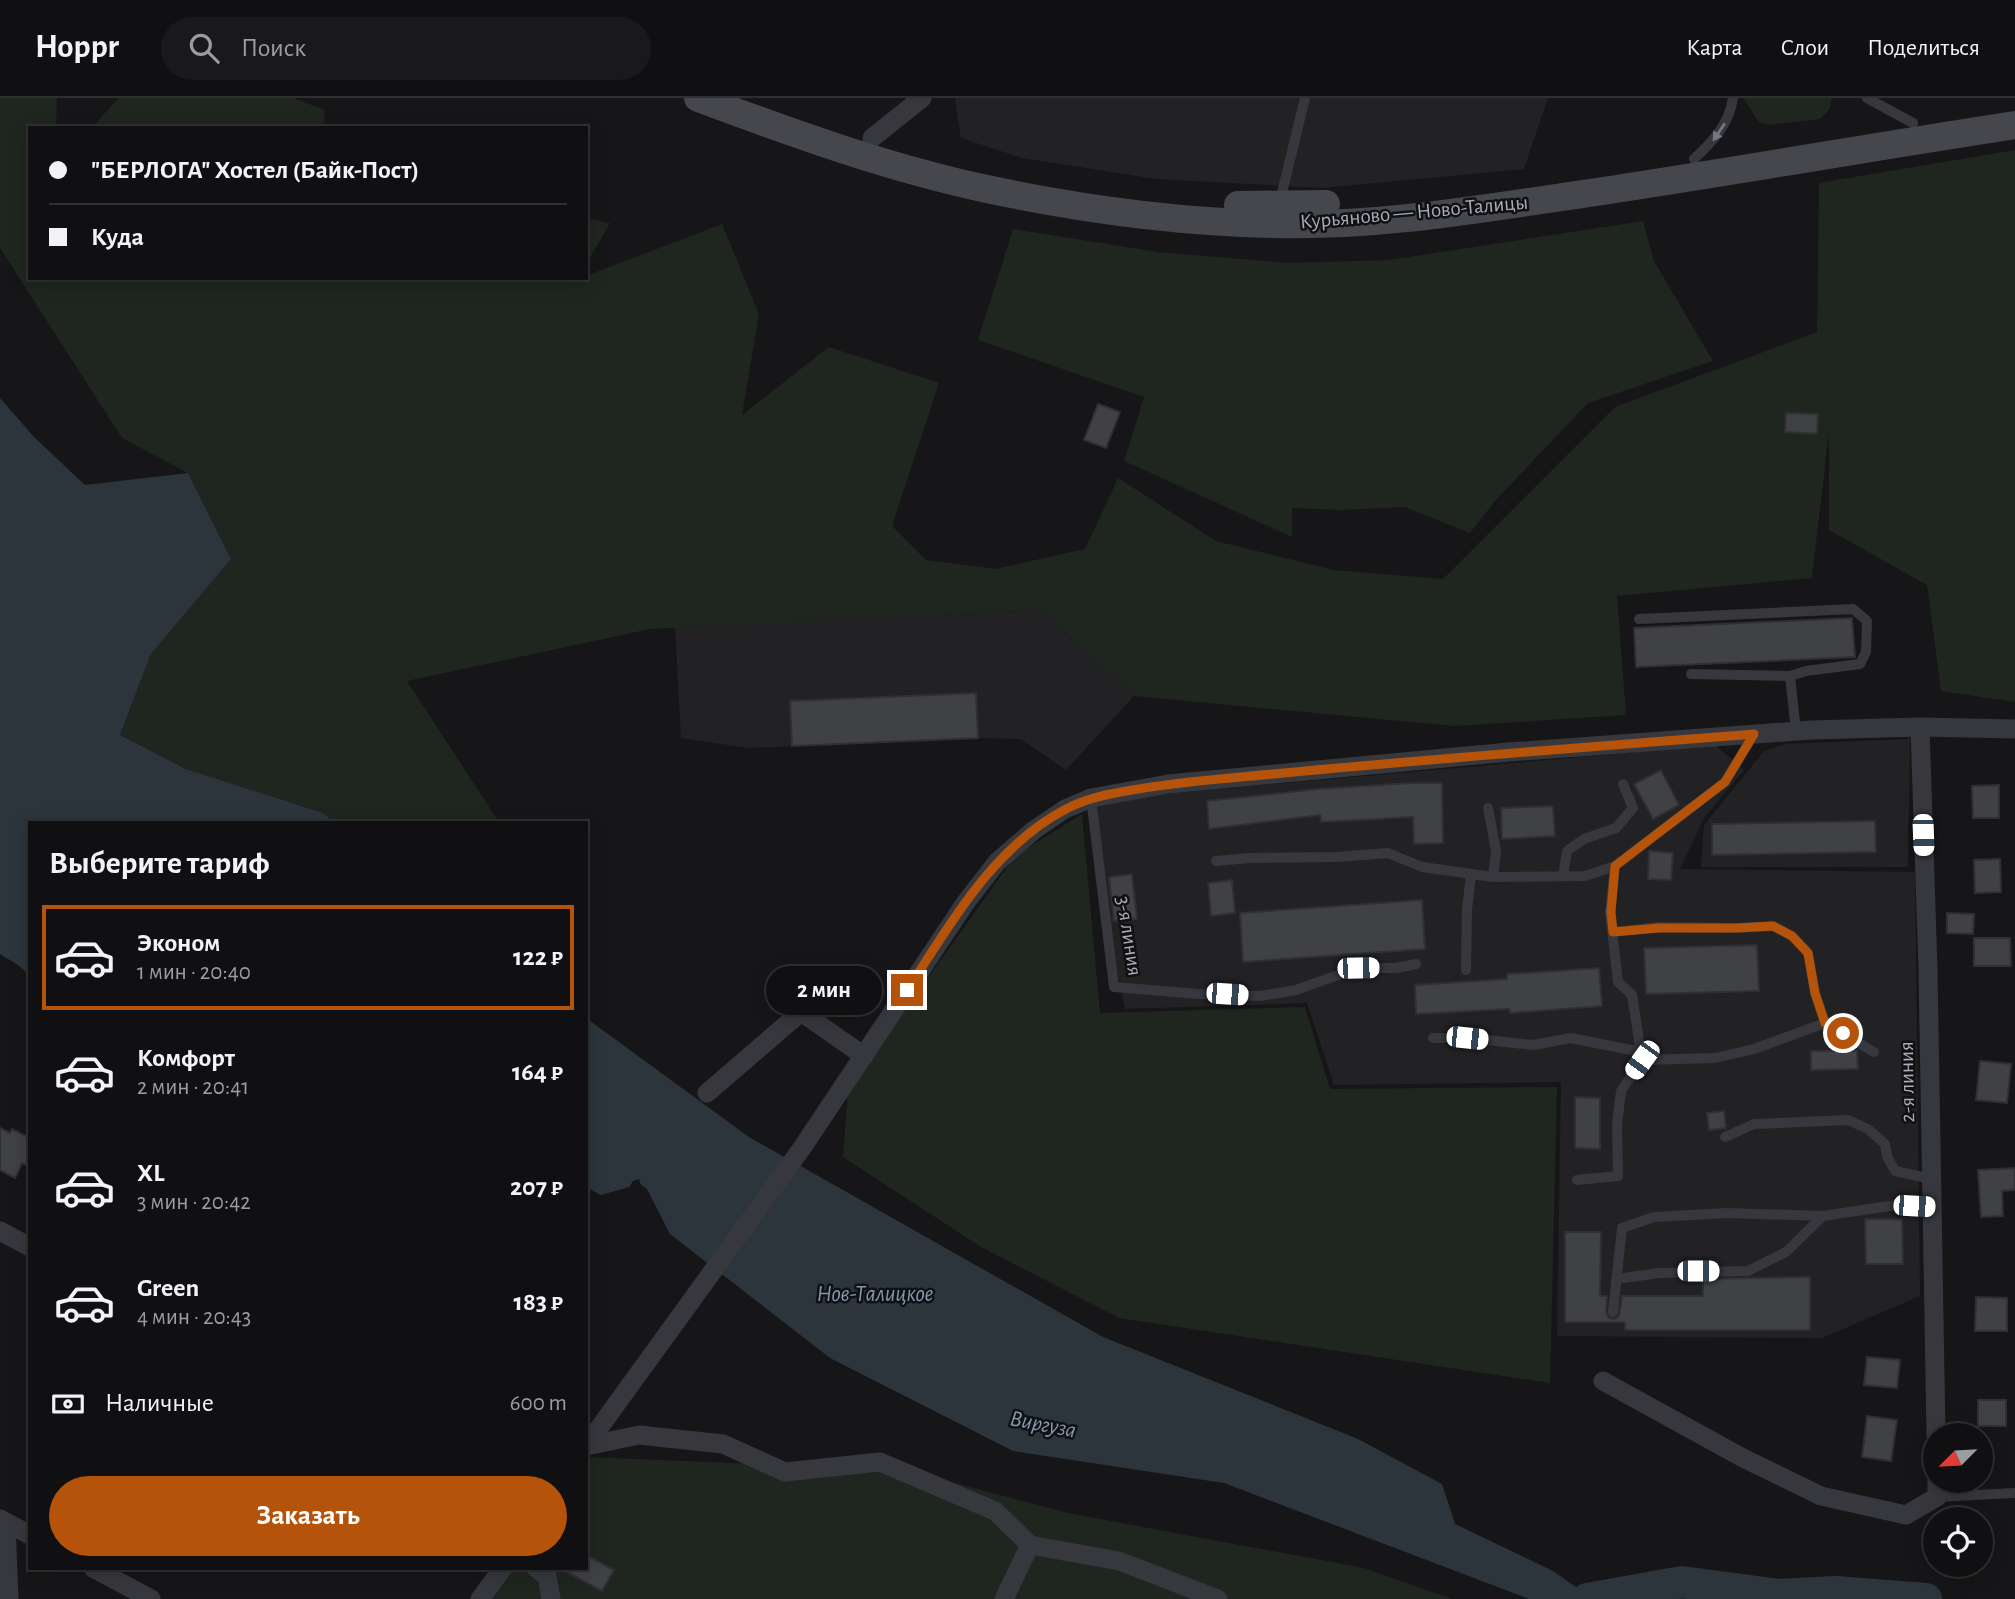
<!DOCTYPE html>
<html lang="ru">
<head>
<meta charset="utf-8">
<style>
  :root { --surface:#101012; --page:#19191b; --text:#f1f3f6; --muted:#9c9d9f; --line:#303032; --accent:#b45309 }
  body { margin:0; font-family:"Alegreya Sans",sans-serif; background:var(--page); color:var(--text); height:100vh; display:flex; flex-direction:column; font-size:26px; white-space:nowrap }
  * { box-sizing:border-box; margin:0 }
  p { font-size:23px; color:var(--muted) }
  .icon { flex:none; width:38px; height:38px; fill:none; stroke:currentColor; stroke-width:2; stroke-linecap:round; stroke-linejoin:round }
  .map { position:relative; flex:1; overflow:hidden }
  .drawer { position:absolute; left:28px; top:723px; width:560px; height:749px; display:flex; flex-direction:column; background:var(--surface); border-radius:0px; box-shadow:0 4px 18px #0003,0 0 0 2px var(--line) }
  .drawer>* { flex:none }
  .top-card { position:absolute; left:28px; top:28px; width:560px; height:154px; border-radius:0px; box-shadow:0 4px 18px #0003,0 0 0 2px var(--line); display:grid; align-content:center; height:154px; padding:0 21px; background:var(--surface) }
  .needle { width:46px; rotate:246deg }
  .tools { position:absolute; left:1923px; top:1325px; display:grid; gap:14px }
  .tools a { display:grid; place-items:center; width:70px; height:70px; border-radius:50%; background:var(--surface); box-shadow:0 4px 18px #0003,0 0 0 2px var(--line); font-size:35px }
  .end { position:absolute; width:32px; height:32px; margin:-16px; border:9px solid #b45309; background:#fff; box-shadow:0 0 0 4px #fff }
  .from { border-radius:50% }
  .bubble { position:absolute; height:49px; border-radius:24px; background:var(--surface); box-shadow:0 4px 18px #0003,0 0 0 2px var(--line); font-size:23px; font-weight:700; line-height:49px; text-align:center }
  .car { position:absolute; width:21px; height:42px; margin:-21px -10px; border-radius:9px; box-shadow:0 0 5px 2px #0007; background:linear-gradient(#fff 24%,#345 0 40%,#fff 0 76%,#345 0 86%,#fff 0) }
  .top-card b { display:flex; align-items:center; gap:24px; height:66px; font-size:26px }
  .top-card b+b { border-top:2px solid var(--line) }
  .top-card i { width:18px; height:18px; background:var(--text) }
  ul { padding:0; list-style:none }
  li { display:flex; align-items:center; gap:21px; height:105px; margin:0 14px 10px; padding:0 7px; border:4px solid transparent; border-radius:0px }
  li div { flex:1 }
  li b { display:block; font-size:26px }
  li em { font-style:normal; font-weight:700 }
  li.current { border-color:var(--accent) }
  li>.icon { width:63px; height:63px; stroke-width:1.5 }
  h2 { padding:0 21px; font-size:32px; line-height:84px }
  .pay { display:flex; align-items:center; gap:18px; height:77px; padding:0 21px; font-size:26px }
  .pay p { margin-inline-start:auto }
  .primary-button { display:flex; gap:14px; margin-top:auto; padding:14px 21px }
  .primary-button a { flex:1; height:80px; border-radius:42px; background:var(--accent); color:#fff; font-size:28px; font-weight:700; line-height:80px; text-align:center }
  header { display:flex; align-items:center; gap:42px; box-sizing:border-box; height:98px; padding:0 35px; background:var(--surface); border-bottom:2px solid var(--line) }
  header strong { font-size:33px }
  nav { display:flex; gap:38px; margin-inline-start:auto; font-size:24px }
  .search { width:490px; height:63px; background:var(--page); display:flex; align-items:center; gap:18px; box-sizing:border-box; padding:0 24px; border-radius:38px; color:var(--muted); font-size:26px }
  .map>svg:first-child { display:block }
  .built { fill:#222225 }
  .green { fill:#1e261f }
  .water { fill:#2c353c }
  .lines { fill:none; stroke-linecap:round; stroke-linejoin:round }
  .river { stroke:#2c353c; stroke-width:32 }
  .building { fill:#404145; stroke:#303034; stroke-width:2 }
  .service { stroke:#37383d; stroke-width:10 }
  .minor { stroke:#37383d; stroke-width:19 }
  .secondary { stroke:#45474d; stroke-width:28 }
  .oneway { fill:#757881 }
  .route { stroke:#b45309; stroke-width:9 }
  .labels { text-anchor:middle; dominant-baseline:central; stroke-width:5; stroke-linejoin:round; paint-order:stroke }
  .street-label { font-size:21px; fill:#a8adb8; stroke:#111113 }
  .water-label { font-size:23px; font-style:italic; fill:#7f9bb3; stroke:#111113 }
</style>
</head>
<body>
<header>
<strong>Hoppr</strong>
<div class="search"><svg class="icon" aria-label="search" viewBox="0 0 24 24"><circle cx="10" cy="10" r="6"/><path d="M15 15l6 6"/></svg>Поиск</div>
<nav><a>Карта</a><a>Слои</a><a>Поделиться</a></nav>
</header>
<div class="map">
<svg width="2015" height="1501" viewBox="0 0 2015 1501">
  <rect width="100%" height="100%" fill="#161618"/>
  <g class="built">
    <polygon points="955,0 1548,0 1524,71 1322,90 1156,81 1022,60 961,40"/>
    <polygon points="1040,512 1134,598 1066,672 1021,641 978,640 748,650 681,640 675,529"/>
    <polygon points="1910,641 1908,769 1701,769 1704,727 1764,653 1785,646"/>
    <polygon points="1715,647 1744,672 1704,720 1680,771 1915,774 1920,1198 1822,1240 1557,1238 1561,984 1334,987 1307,905 1125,911 1116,870 1094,702"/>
  </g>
  <g class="green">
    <polygon points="0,0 57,0 56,30 30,30 30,180 579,181 586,180 586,178 722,126 759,216 742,317 829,249 939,285 892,428 926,462 995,471 1085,451 1118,380 1216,443 1334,472 1443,481 1615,309 1817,234 1819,85 2015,52 2015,604 1941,593 1927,487 1829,432 1829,334 1812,480 1617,498 1626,617 1454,628 1134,598 1040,512 650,531 407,583 499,724 334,724 323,715 186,671 120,637 151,556 231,461 188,375 122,340 0,150"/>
    <polygon points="119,0 293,0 325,12 323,30 91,30"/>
    <polygon points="1743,0 1832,0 1830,11 1820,21 1768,27 1759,24"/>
    <polygon points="586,120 610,125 586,167"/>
    <polygon points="1643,123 1654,163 1713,263 1588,305 1495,403 1470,435 1405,409 1340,412 1292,410 1292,439 1124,363 1144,299 978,242 1013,131 1158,154 1289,165 1389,162"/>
    <polygon points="1082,716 1100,915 1305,909 1330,991 1557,989 1550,1285 1119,1220 981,1149 843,1059 848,992 1015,758"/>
    <polygon points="586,1359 905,1372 1068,1415 1364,1470 1452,1501 486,1501 507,1470 586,1470"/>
    <polygon points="1682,1484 1778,1497 1835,1494 1926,1501 1577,1501 1580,1492 1610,1495"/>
  </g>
  <g class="water">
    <polygon points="0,300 34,339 85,387 188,375 231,461 151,556 120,637 186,671 323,715 334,724 30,724 30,878 18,867 0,856"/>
    <polygon points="586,920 749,1039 1103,1239 1358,1341 1442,1386 1455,1426 1553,1473 1580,1492 1577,1501 1529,1501 1224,1385 1013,1353 830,1260 670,1136 647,1091 641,1087 639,1081 633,1083 629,1089 601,1097 586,1089"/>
  </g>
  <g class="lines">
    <polyline class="river" points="1587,1501 1682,1484 1778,1497 1835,1494 1926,1501"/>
  </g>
  <g class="building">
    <polygon points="1098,306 1120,314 1106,350 1084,342"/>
    <polygon points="1786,315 1818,316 1817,336 1785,334"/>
    <polygon points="1852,520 1855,559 1636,569 1634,530"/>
    <polygon points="976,595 978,640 792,648 790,603"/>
    <polygon points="1661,672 1679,707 1653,721 1634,686"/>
    <polygon points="1412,685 1442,685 1443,745 1414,746 1413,719 1321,724 1320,717 1209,731 1207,703 1318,691"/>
    <polygon points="1999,687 1999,720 1973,720 1972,688"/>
    <polygon points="1553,708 1555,738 1502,741 1501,710"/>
    <polygon points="1875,723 1876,754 1712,757 1712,726"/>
    <polygon points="1649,753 1673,755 1671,782 1648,781"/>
    <polygon points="2000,761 2001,794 1975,795 1974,762"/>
    <polygon points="1132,776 1137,821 1114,823 1109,779"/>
    <polygon points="1232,782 1235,815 1211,818 1208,785"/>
    <polygon points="1422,802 1425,851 1243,864 1240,815"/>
    <polygon points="1947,815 1974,816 1973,836 1947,835"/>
    <polygon points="1974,840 2010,840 2011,868 1974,868"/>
    <polygon points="1757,847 1759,893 1646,896 1644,850"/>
    <polygon points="1599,870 1602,908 1510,915 1509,911 1416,916 1415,887 1507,881 1507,876"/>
    <polygon points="1811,953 1857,953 1858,971 1811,972"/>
    <polygon points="1980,963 2011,966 2007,1005 1976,1002"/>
    <polygon points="1575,999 1600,1000 1600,1051 1575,1050"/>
    <polygon points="1724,1013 1726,1030 1709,1032 1707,1015"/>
    <polygon points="0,1030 10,1035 12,1031 30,1040 30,1069 22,1065 15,1080 0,1072"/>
    <polygon points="2015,1070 2015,1092 2002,1093 2003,1118 1981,1119 1978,1072"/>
    <polygon points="1865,1121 1902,1121 1903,1166 1866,1166"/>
    <polygon points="1565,1134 1601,1134 1600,1198 1607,1198 1606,1214 1609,1220 1615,1221 1619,1218 1622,1198 1703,1198 1703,1181 1810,1179 1810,1232 1625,1232 1625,1224 1565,1224"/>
    <polygon points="1976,1199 2007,1200 2007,1233 1975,1233"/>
    <polygon points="1867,1259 1900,1262 1897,1290 1864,1287"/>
    <rect x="1978" y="1302" width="28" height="26"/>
    <polygon points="1867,1318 1897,1322 1891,1363 1862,1359"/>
    <polygon points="586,1457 614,1472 602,1493 559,1470 586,1470"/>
  </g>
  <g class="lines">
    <g class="service">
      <polyline points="1867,0 1913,25"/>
      <path d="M1694 61C1713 43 1729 27 1733 0"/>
      <polyline points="1280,103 1305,0"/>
      <polyline points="1639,521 1853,511 1867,523 1866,554 1860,566 1806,573 1790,578 1796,633"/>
      <polyline points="1691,576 1790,578"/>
      <polyline points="1091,700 1114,889 1198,896 1260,898 1296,892 1358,870 1396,870 1416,866"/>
      <polyline points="1488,710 1496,753 1493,779"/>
      <polyline points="1216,763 1249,760 1336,759 1388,755 1422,769 1493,779 1585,778 1615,768 1725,684 1754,636"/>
      <polyline points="1615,768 1610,814 1618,884 1632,897 1642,962 1715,960 1754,951 1825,925 1874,954"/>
      <polyline points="1563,778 1567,753 1584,741 1616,730 1633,710 1623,686"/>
      <polyline points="1613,834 1659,829 1737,830 1773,828 1792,838 1808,855 1815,895 1825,925"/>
      <polyline points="1466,872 1467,812 1471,776"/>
      <polyline points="1433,940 1467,940 1533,947 1571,940 1641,954"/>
      <polyline points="1725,1039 1754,1026 1848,1022 1868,1031 1885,1046 1887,1058 1895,1073 1932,1081"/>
      <polyline points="1577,1082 1618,1078 1617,1027 1621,993 1642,962"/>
      <polyline points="1616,1181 1659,1175 1748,1173 1786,1154 1823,1118"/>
      <polyline points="1613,1214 1622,1130 1654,1119 1727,1115 1823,1118 1896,1107 1932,1108"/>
      <polyline points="1937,1399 2015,1395"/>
    </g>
    <g class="minor">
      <polyline points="872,40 922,0"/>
      <polyline points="1920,629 1928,871 1936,1337"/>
      <polyline points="707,995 801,914 864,958"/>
      <polyline points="0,1133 30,1149"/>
      <polyline points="1603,1283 1743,1360 1821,1398 1906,1417 1937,1399 1937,1382"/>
      <polyline points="586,1348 802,1050 966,804 997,764 1034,732 1065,711 1091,700 1168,686 1509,654 1812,632 1920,629 2015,631"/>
      <polyline points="586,1348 639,1337 723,1346 785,1374 880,1364 995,1413 1030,1447 1119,1463 1218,1501"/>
      <polyline points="0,1421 30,1437"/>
      <polyline points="6,1424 9,1501"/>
      <polyline points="93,1470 151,1501"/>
      <polyline points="536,1470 547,1478 551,1501"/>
      <polyline points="480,1501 503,1470"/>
      <polyline points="1004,1501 1030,1447"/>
    </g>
    <g class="secondary">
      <path d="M698 0C792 35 888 70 987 91 1081 111 1178 124 1274 126 1370 129 1467 113 1562 99 1714 77 1864 50 2015 27"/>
      <polyline points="1238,107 1326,106"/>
    </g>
  </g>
  <defs><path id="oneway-solid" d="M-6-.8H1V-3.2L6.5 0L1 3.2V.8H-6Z" transform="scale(1.75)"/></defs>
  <use class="oneway" href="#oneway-solid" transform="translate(1719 34) rotate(124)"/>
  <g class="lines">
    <path class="route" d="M907 892C951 826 993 749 1066 711 1087 700 1109 696 1132 692 1182 683 1233 680 1284 675 1441 660 1598 648 1754 636L1725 684 1615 768 1611 814 1613 834 1659 830H1737L1773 828 1792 838 1808 855 1815 895 1825 925 1843 935"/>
  </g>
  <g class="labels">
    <g class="street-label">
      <text transform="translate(1414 114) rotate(-5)">Курьяново — Ново-Талицы</text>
      <text transform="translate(1129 838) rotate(81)">3-я линия</text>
      <text transform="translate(1907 984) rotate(-91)">2-я линия</text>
    </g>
    <g class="water-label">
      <text x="875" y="1196">Нов-Талицкое</text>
      <text transform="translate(1043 1327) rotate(11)">Виргуза</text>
    </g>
  </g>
</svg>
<div class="tools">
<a><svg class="needle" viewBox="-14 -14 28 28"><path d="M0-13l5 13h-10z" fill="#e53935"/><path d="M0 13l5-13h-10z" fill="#9c9d9f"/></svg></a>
<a><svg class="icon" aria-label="locate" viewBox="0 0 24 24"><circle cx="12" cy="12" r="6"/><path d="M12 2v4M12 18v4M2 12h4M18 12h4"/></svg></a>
</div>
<i class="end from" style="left:1843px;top:935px"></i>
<i class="end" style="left:907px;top:892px"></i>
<div class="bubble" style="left:766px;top:868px;width:116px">2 мин</div>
<i class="car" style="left:1923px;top:737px;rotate:178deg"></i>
<i class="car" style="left:1358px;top:870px;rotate:89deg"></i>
<i class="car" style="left:1227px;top:896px;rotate:94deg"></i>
<i class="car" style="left:1467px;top:940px;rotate:96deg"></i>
<i class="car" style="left:1642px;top:962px;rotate:216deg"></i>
<i class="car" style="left:1914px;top:1108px;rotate:93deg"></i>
<i class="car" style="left:1698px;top:1173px;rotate:90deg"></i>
<div class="top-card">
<b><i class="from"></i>&quot;БЕРЛОГА&quot; Хостел (Байк-Пост)</b>
<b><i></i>Куда</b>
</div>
<section class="drawer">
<h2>Выберите тариф</h2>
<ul>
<li class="current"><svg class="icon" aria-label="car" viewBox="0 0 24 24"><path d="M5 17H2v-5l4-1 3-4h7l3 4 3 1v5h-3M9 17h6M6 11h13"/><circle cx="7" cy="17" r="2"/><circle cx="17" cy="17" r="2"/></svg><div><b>Эконом</b><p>1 мин · 20:40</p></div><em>122 ₽</em></li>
<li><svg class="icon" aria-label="car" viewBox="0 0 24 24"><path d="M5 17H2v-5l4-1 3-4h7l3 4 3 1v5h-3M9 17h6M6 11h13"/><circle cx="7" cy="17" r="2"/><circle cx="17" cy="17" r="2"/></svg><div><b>Комфорт</b><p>2 мин · 20:41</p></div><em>164 ₽</em></li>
<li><svg class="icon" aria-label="car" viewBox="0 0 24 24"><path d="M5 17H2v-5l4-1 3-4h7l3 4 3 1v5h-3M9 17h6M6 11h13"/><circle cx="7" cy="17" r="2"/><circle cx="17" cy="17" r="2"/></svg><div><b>XL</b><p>3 мин · 20:42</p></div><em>207 ₽</em></li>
<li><svg class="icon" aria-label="car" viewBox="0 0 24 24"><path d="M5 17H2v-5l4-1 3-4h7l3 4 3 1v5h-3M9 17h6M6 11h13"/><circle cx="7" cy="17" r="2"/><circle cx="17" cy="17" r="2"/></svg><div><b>Green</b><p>4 мин · 20:43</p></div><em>183 ₽</em></li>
</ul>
<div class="pay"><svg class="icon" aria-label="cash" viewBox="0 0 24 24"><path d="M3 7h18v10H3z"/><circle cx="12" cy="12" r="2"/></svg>Наличные<p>600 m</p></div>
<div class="primary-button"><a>Заказать</a></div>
</section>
</div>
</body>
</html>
